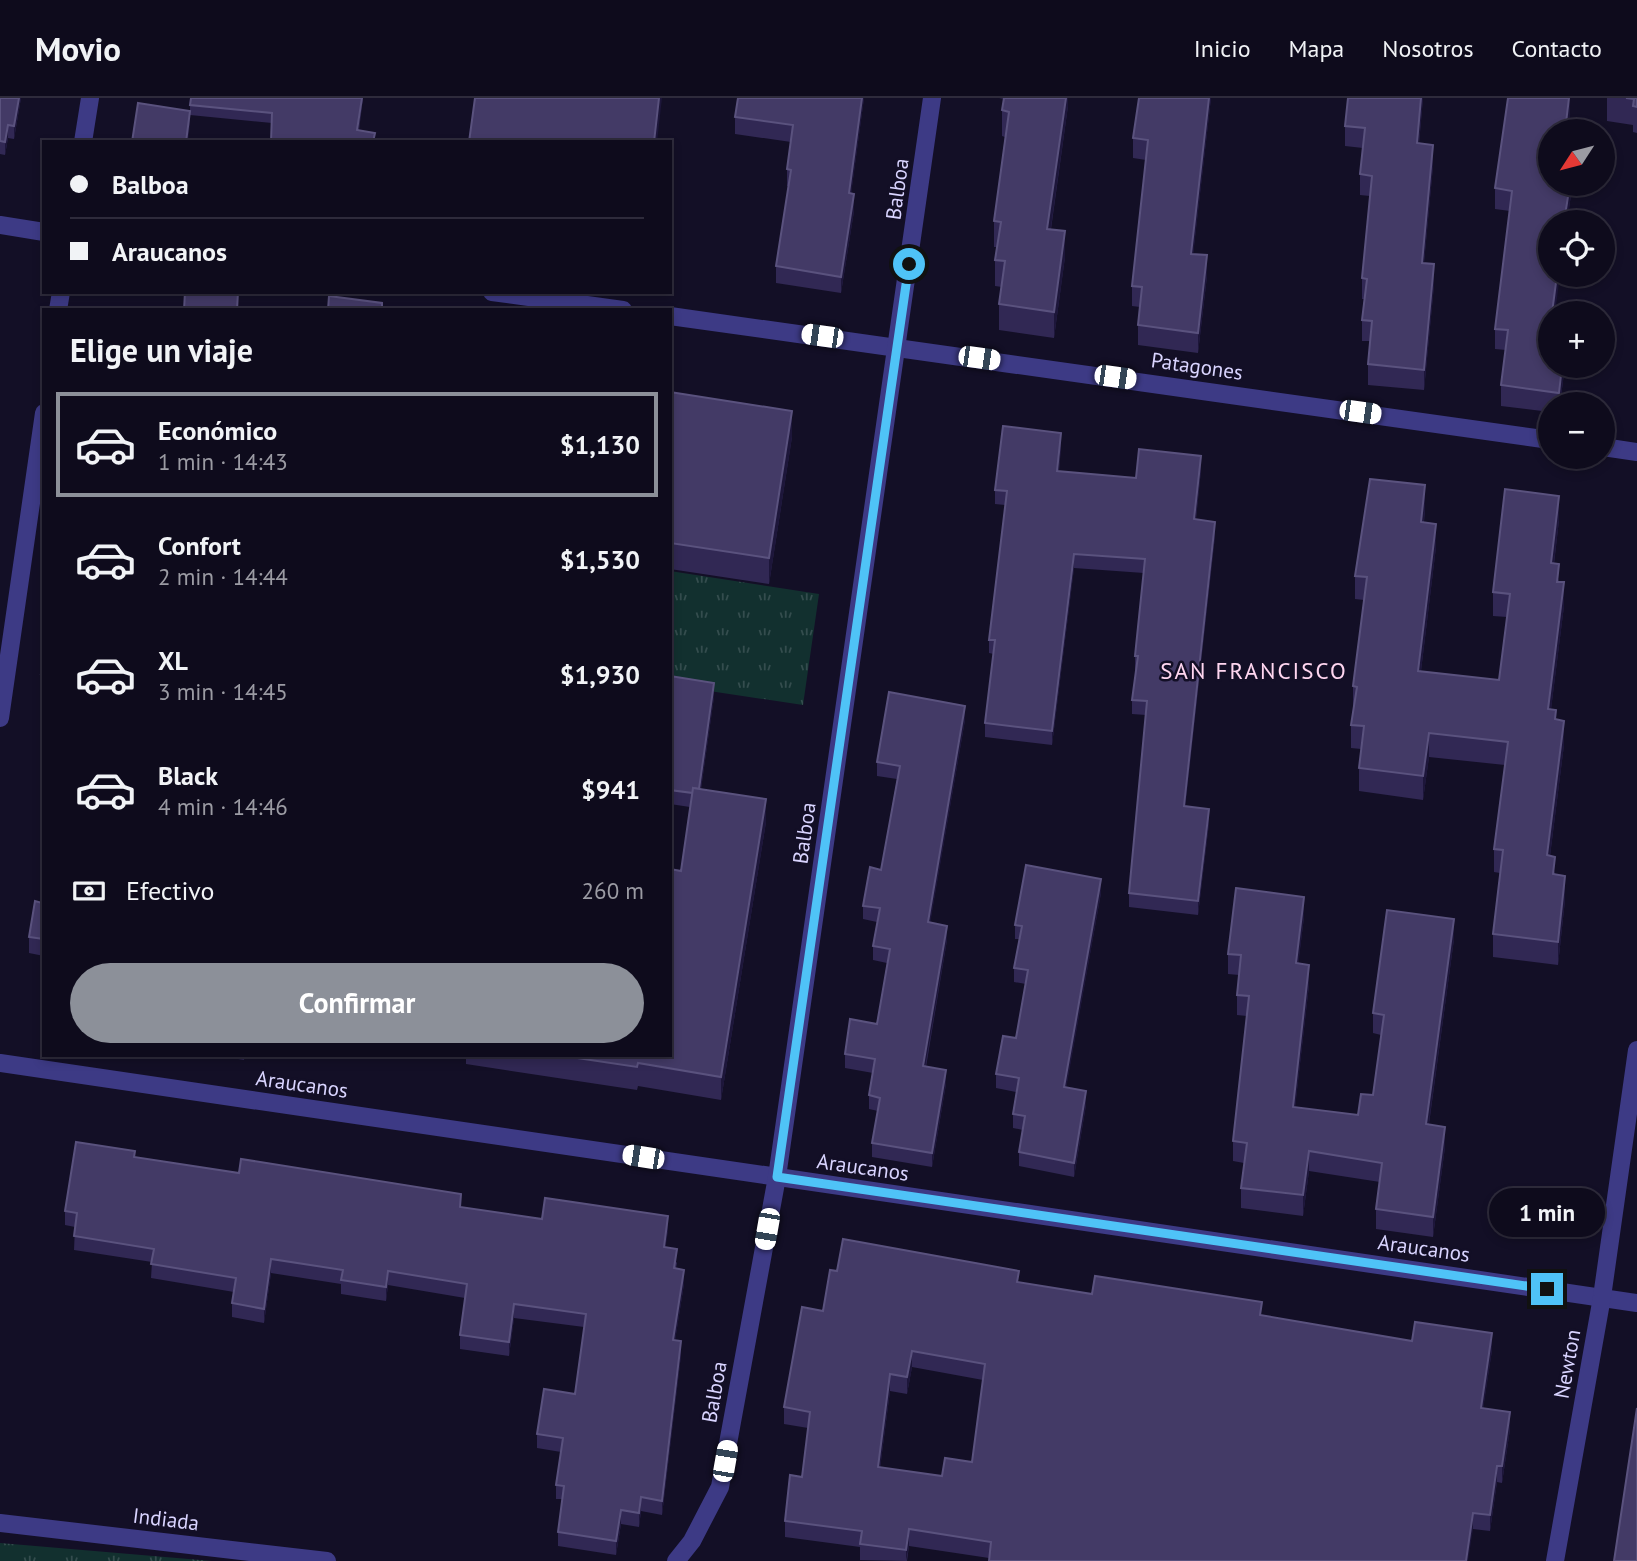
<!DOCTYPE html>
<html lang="es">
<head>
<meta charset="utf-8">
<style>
  :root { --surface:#0e0b1c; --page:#1c1929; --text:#f1f3f6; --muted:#9b9ba3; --line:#2e2b3b; --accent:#8c9099 }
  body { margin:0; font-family:"PT Sans",sans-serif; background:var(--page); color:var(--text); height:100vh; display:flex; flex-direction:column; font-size:26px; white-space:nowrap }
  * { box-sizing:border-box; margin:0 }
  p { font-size:23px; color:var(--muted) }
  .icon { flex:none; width:38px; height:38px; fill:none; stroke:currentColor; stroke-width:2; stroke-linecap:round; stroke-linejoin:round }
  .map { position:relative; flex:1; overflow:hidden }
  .side { position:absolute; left:42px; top:210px; width:630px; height:749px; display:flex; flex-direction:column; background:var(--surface); border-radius:0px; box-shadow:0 4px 10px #0003,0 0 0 2px var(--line) }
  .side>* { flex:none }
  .top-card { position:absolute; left:42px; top:42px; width:630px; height:154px; border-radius:0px; box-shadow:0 4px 10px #0003,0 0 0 2px var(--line); display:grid; align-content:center; height:154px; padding:0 28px; background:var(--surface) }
  .needle { width:46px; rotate:234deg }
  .controls { position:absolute; left:1538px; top:21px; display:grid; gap:14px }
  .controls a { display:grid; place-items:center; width:77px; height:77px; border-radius:50%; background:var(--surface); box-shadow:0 4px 10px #0003,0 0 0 2px var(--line); font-size:35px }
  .end { position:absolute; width:32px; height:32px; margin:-16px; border:9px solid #4fc3f7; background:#111; box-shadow:0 0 0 4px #111 }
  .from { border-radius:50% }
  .bubble { position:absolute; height:49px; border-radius:24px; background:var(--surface); box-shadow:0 4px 10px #0003,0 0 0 2px var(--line); font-size:23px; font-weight:700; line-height:49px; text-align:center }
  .car { position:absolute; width:21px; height:42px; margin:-21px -10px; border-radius:9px; box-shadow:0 0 5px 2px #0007; background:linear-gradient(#fff 24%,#345 0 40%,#fff 0 76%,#345 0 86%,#fff 0) }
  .top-card b { display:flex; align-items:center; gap:24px; height:66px; font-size:26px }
  .top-card b+b { border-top:2px solid var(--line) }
  .top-card i { width:18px; height:18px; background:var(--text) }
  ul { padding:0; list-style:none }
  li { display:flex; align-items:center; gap:21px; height:105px; margin:0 14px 10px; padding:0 14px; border:4px solid transparent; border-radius:0px }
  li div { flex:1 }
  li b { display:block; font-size:26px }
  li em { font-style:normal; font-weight:700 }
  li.on { border-color:var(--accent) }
  li>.icon { width:63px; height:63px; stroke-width:1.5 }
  h2 { padding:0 28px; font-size:32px; line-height:84px }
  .pay { display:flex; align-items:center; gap:18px; height:77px; padding:0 28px; font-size:26px }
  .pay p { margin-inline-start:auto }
  .action { display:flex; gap:14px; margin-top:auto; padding:14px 28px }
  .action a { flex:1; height:80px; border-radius:42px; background:var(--accent); color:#fff; font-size:28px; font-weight:700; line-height:80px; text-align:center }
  header { display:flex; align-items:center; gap:42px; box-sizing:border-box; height:98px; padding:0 35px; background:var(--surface); border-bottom:2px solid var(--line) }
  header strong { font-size:33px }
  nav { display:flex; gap:38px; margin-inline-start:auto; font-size:24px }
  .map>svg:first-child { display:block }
  .grass { fill:url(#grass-tufts) }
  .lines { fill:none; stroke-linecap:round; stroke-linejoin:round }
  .minor { stroke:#3d3a85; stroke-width:18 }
  .wall { fill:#312854; fill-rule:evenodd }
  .shaded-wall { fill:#1d163a }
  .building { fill:#433a66; stroke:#5a527e; stroke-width:2; fill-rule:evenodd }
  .route { stroke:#4fc3f7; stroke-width:9 }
  .labels { text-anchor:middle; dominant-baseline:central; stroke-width:5; stroke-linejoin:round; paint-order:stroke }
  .street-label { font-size:21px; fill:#d9d4ff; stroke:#130f26 }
  .neighbourhood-label { font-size:23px; letter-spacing:2px; fill:#ffd6f0; stroke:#130f26 }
</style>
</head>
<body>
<header>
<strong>Movio</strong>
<nav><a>Inicio</a><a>Mapa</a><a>Nosotros</a><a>Contacto</a></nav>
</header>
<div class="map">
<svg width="1637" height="1463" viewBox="0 0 1637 1463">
  <defs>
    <pattern id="grass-tufts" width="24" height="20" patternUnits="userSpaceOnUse" patternTransform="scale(1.75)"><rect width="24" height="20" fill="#12302f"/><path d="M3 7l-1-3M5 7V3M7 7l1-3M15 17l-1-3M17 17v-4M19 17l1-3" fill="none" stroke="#344d4e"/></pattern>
  </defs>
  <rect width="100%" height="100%" fill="#130f26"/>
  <g class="grass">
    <polygon points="670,473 819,496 803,607 670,587"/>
    <polygon points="0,1445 212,1463 0,1463"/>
  </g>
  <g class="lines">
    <g class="minor">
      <polyline points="83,44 90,0"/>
      <polyline points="0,127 44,134"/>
      <polyline points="492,194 623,212"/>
      <polyline points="58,212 61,194"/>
      <polyline points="670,218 1550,342"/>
      <polyline points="1603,349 1637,354"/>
      <polyline points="0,620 44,315"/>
      <polyline points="0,965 1637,1205"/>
      <polyline points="0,1425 327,1463"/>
      <polyline points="676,1463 692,1443 720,1389 777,1079 932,0"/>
      <polyline points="1555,1463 1602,1199 1637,952"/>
    </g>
  </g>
  <g class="wall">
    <polygon points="0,0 21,0 14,41 8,40 5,57 0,56"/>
    <polygon points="191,0 363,0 359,32 375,44 272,25 190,17 190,27 190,7"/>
    <polygon points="738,0 864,0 851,95 854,113 841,195 776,185 776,168 789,88 787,88 787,71 791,44 735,36 735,19"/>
    <polygon points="999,0 1068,0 1068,8 1051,131 1065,159 1054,240 999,232 999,206 1002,189 995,188 995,162 997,149 994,149 994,123 1005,39 1002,38 1002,12 1004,1"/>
    <polygon points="1139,0 1211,0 1193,156 1207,178 1198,255 1138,247 1138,227 1140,209 1132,208 1132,188 1146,62 1133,60 1133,40"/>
    <polygon points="1423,0 1419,46 1433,68 1424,165 1434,187 1424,292 1368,287 1368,266 1370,243 1362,243 1362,222 1364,201 1362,201 1362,180 1370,98 1360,97 1360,76 1363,50 1345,48 1345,28"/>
    <polygon points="1607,0 1637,0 1637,35 1633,34 1633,27 1607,23"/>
    <polygon points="1570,17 1550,86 1571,86 1571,97 1567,124 1550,124 1550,215 1565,268 1560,306 1550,306 1550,314 1501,308 1501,287 1506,252 1495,251 1495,231 1510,113 1495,111 1495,90"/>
    <polygon points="670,294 792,339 769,486 670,471"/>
    <polygon points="1061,349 1059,373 1136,380 1201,372 1196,421 1215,438 1185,708 1209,725 1198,817 1129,809 1129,795 1146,617 1132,616 1132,602 1136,572 1135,572 1135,558 1144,475 1074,470 1052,647 985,639 985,625 994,556 989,555 989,542 1005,407 995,406 995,392"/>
    <polygon points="1425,411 1424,424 1436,449 1421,573 1499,582 1507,519 1493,518 1493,494 1559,422 1554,466 1559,484 1564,508 1551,611 1556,622 1564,647 1550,758 1555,776 1565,802 1558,867 1493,859 1493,836 1500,775 1494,774 1494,751 1505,667 1429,659 1423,702 1359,693 1359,670 1361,651 1351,650 1351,627 1353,612 1353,588 1364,502 1355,501 1355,478"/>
    <polygon points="44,561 44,592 41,592 41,576"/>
    <polygon points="670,578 714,599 701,691 766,724 721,1002 638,988 637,992 466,966 466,957 670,957 681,773 690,709 670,706"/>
    <polygon points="965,622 930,824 947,842 926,969 946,986 932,1069 872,1059 872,1045 878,1013 869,1011 869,997 873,975 845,970 845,956 877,926 887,865 873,862 873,848 877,824 863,821 863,808 881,772 897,681 877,678 877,664"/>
    <polygon points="44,721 44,745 42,745"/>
    <polygon points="1101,795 1066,989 1086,1007 1074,1079 1019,1068 1019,1054 1023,1032 1013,1030 1013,1016 1016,994 996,990 996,976 1016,940 1026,886 1014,884 1014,870 1019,841 1015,841 1015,827"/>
    <polygon points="44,796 44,858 29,855 29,839 42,805"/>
    <polygon points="1304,819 1298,866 1309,887 1295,1009 1358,1017 1373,997 1381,937 1373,935 1373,915 1454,841 1429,1026 1445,1049 1433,1139 1376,1131 1376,1111 1380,1084 1309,1073 1303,1118 1241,1110 1241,1090 1244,1065 1233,1063 1233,1043 1247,918 1237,917 1237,897 1239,877 1228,876 1228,856"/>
    <polygon points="44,866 44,892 42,892 42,875"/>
    <polygon points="215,957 245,957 244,962"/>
    <polygon points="135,1059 542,1121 668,1132 665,1150 677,1165 676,1170 684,1186 675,1242 681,1257 662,1417 641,1413 639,1429 621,1426 616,1457 558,1448 558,1434 563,1401 556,1401 556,1387 561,1354 537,1350 537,1336 575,1296 584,1229 514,1220 509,1258 460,1251 460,1237 465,1200 388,1187 386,1203 341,1196 341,1186 271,1175 264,1225 232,1219 232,1205 234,1194 151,1180 152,1164 74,1152 75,1129 65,1127 65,1113"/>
    <path d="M837 1173 1019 1184 1092 1196 1262 1217 1412 1243 1492 1252 1483 1310 1510 1331 1502 1385 1497 1384 1490 1433 1473 1431 989 1460 909 1448 907 1463 860 1462V1449L785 1439V1423L802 1379 808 1330 784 1326V1309L823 1213ZM912 1269 983 1282 972 1364 942 1378 880 1370 890 1293 907 1296Z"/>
  </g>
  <g class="shaded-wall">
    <polygon points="19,0 21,0 14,41 14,28"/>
    <polygon points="362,0 363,0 357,41 357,32"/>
    <polygon points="659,0 662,0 657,44 654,44"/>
    <polygon points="862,0 864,0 849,112 849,95"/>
    <polygon points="1066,0 1068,0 1068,8 1047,157 1047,131"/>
    <polygon points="1209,0 1211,0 1191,176 1191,156"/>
    <polygon points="1421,0 1423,0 1417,66 1417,45"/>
    <polygon points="1570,0 1570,17 1567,33 1565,33"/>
    <polygon points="190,13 190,27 188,44 186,44"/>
    <polygon points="8,27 8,40 5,57 5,44"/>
    <polygon points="1433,47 1433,68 1422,185 1422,165"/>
    <polygon points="1570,86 1571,86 1571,97 1567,124 1564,124"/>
    <polygon points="854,96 854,113 841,195 841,179"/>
    <polygon points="1065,133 1065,159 1054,240 1054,214"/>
    <polygon points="1207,157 1207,178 1198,255 1198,235"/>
    <polygon points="1434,166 1434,187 1424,292 1424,272"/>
    <polygon points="1557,177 1560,177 1555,215 1552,215"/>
    <polygon points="1562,268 1565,268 1560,306 1559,306 1559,295"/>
    <polygon points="792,313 792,339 769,486 769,460"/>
    <polygon points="1061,335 1061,349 1057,387 1057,373"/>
    <polygon points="1201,358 1201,372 1194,435 1194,421"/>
    <polygon points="1425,387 1425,411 1421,447 1421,424"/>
    <polygon points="1559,398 1559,422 1551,489 1551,465"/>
    <polygon points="1215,424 1215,438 1184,722 1184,708"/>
    <polygon points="1436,426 1436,449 1418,597 1418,573"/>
    <polygon points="1074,456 1074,470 1052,647 1052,633"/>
    <polygon points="1564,484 1564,508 1548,635 1548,611"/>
    <polygon points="714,585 714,599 698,710 698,696"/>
    <polygon points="965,608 965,622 928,838 928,824"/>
    <polygon points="1564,623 1564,647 1547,781 1547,757"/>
    <polygon points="1429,635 1429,659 1423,702 1423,678"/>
    <polygon points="766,701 766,724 721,1002 721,979"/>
    <polygon points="1209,711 1209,725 1198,817 1198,803"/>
    <polygon points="1565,778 1565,802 1558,867 1558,844"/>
    <polygon points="1101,781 1101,795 1064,1003 1064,989"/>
    <polygon points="1304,799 1304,819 1296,886 1296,865"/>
    <polygon points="1454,821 1454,841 1426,1046 1426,1026"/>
    <polygon points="947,828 947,842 923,982 923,968"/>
    <polygon points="1309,867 1309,887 1293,1029 1293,1009"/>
    <polygon points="946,972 946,986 932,1069 932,1055"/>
    <polygon points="1086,993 1086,1007 1074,1079 1074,1065"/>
    <polygon points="1445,1029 1445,1049 1433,1139 1433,1119"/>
    <polygon points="1309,1053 1309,1073 1303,1118 1303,1097"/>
    <polygon points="668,1118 668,1132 664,1163 664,1149"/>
    <polygon points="271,1161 271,1175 264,1225 264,1211"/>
    <polygon points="684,1172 684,1186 673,1256 673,1242"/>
    <polygon points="388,1173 388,1187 386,1203 386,1189"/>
    <polygon points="514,1206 514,1220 509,1258 509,1244"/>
    <polygon points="1492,1235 1492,1252 1481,1326 1481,1310"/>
    <polygon points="681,1243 681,1257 662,1417 662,1403"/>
    <polygon points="912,1253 912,1269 907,1296 907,1279"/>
    <polygon points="890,1276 890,1293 878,1386 878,1369"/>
    <polygon points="1510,1314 1510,1331 1502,1385 1502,1368"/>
    <polygon points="1497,1368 1497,1384 1490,1433 1490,1417"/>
    <polygon points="641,1399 641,1413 639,1429 639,1415"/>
    <polygon points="621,1412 621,1426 616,1457 616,1443"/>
    <polygon points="1473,1415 1473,1431 1468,1463 1466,1463"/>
    <polygon points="909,1431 909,1448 906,1463 906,1452"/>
  </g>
  <g class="building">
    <polygon points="0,0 19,0 14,28 8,27 5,44 0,43"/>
    <polygon points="191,0 362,0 357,32 375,35 373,44 271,44 272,15 190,7"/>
    <polygon points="475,0 659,0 654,44 469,44"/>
    <polygon points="738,0 862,0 849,95 854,96 841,179 776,168 791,72 787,71 793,27 735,19"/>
    <polygon points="1004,0 1066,0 1047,131 1065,133 1054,214 999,206 1005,163 995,162 1001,124 994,123 1009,14 1002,12"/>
    <polygon points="1139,0 1209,0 1191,156 1207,157 1198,235 1138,227 1142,189 1132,188 1148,42 1133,40"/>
    <polygon points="1348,0 1421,0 1417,45 1433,47 1422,165 1434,166 1424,272 1368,266 1372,223 1362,222 1367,181 1362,180 1372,78 1360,76 1365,30 1345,28"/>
    <polygon points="1508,0 1569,0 1565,33 1550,33 1550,86 1570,86 1564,124 1550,124 1550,177 1557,177 1552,215 1550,215 1550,268 1562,268 1559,295 1501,287 1508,232 1495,231 1512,93 1495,90"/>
    <polygon points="1626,0 1637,0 1637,9 1633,8 1634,1"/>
    <polygon points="138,5 190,13 186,44 132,44"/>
    <polygon points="185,194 238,194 237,212 184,212"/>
    <polygon points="329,198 382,205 382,212 328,212"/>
    <polygon points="670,294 792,313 769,460 670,445"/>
    <polygon points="1003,328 1061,335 1057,373 1136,380 1139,351 1201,358 1194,421 1215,424 1184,708 1209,711 1198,803 1129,795 1147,603 1132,602 1138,558 1135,558 1145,461 1074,456 1052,633 985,625 995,542 989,542 1007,393 995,392"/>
    <polygon points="1370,381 1425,387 1421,424 1436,426 1418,573 1499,582 1510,496 1493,494 1505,391 1559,398 1551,465 1559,466 1557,484 1564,484 1548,611 1556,612 1555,621 1564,623 1547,757 1555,759 1553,776 1565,778 1558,844 1493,836 1503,752 1494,751 1508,644 1429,635 1423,678 1359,670 1364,628 1351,627 1357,589 1353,588 1367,479 1355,478"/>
    <polygon points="44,561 44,576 41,576"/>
    <polygon points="670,578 714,585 699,691 693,690 693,695 670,692"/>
    <polygon points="889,594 965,608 928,824 947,828 923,968 946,972 932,1055 872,1045 880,1000 869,997 875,961 845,956 850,921 877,926 890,851 873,848 880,810 863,808 870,769 881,772 900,668 877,664"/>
    <polygon points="693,690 766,701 721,979 638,965 637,969 557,957 670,957 670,771 681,773"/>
    <polygon points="1026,767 1101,781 1064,989 1086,993 1074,1065 1019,1054 1025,1018 1013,1016 1019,980 996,976 1003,938 1016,940 1028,872 1014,870 1022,828 1015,827"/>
    <polygon points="1236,790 1304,799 1296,865 1309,867 1293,1009 1358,1017 1361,996 1373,997 1384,917 1373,915 1387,812 1454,821 1426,1026 1445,1029 1433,1119 1376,1111 1382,1065 1309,1053 1303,1097 1241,1090 1247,1045 1233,1043 1249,898 1237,897 1241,857 1228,856"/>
    <polygon points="44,796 44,841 29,839 35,803 42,805"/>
    <polygon points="76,1044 135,1053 134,1059 239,1075 241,1061 461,1096 460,1109 542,1121 545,1100 668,1118 664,1149 677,1151 674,1170 684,1172 673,1242 681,1243 662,1403 641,1399 639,1415 621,1412 616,1443 558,1434 564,1388 556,1387 563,1340 537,1336 544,1291 575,1296 586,1216 514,1206 509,1244 460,1237 467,1186 388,1173 386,1189 341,1182 343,1172 271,1161 264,1211 232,1205 236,1180 151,1166 154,1151 74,1138 77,1115 65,1113"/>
    <path d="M843 1141 1019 1173 1017 1184 1092 1196 1095 1178 1262 1204 1260 1217 1412 1243 1415 1224 1492 1235 1481 1310 1510 1314 1502 1368H1497L1490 1417 1473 1415 1466 1463H989L991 1444 909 1431 906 1452 860 1446 862 1433 785 1423 790 1377 802 1379 810 1314 784 1309 802 1209 823 1213 830 1172 837 1173ZM912 1253 985 1266 972 1364 945 1360 942 1378 878 1369 890 1276 907 1279Z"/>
    <polygon points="1637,1310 1637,1463 1614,1463"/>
  </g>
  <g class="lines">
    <polyline class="route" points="909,166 777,1079 1547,1191"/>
  </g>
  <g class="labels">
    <g class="street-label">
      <text transform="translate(897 91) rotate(-82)">Balboa</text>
      <text transform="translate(1197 268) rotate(8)">Patagones</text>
      <text transform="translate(804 735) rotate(-82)">Balboa</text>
      <text transform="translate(302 986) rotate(8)">Araucanos</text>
      <text transform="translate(863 1069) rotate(8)">Araucanos</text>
      <text transform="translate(1424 1150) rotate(8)">Araucanos</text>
      <text transform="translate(1567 1266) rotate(-80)">Newton</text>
      <text transform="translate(714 1294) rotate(-80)">Balboa</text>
      <text transform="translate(166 1421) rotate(7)">Indiada</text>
    </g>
    <g class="neighbourhood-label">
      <text x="1254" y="572">SAN FRANCISCO</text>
    </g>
  </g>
</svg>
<div class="controls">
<a><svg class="needle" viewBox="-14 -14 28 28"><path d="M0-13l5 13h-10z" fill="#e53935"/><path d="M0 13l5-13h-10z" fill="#9b9ba3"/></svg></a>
<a><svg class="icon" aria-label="locate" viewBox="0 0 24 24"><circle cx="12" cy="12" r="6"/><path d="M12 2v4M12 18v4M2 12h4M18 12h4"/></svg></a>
<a>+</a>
<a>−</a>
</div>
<i class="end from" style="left:909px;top:166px"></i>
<i class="end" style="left:1547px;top:1191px"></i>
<div class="bubble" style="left:1489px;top:1090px;width:116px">1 min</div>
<i class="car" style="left:822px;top:238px;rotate:278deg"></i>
<i class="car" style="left:979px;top:260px;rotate:98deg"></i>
<i class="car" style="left:1115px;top:279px;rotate:98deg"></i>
<i class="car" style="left:1360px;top:314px;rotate:98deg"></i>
<i class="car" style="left:643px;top:1059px;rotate:279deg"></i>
<i class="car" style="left:767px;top:1131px;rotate:190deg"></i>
<i class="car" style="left:725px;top:1363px;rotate:10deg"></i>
<div class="top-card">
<b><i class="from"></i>Balboa</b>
<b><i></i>Araucanos</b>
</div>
<section class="side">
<h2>Elige un viaje</h2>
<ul>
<li class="on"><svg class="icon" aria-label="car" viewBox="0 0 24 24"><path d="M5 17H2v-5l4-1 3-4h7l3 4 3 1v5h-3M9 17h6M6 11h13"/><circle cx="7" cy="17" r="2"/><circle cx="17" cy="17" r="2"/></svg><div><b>Económico</b><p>1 min · 14:43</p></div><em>$1,130</em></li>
<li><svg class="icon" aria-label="car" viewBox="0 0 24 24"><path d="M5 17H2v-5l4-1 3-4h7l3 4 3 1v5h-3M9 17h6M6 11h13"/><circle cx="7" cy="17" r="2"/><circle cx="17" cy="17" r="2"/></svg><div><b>Confort</b><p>2 min · 14:44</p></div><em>$1,530</em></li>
<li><svg class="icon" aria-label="car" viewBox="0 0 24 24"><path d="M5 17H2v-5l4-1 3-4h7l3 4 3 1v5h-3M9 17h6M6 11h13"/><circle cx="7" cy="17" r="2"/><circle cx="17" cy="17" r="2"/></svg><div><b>XL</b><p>3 min · 14:45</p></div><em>$1,930</em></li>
<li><svg class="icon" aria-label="car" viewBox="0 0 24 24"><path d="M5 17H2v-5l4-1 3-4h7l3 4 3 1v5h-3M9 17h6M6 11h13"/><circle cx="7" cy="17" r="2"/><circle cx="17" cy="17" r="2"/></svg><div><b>Black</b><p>4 min · 14:46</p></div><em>$941</em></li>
</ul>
<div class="pay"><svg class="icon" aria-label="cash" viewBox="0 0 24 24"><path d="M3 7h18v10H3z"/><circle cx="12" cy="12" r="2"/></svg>Efectivo<p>260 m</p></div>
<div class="action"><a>Confirmar</a></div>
</section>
</div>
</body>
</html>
